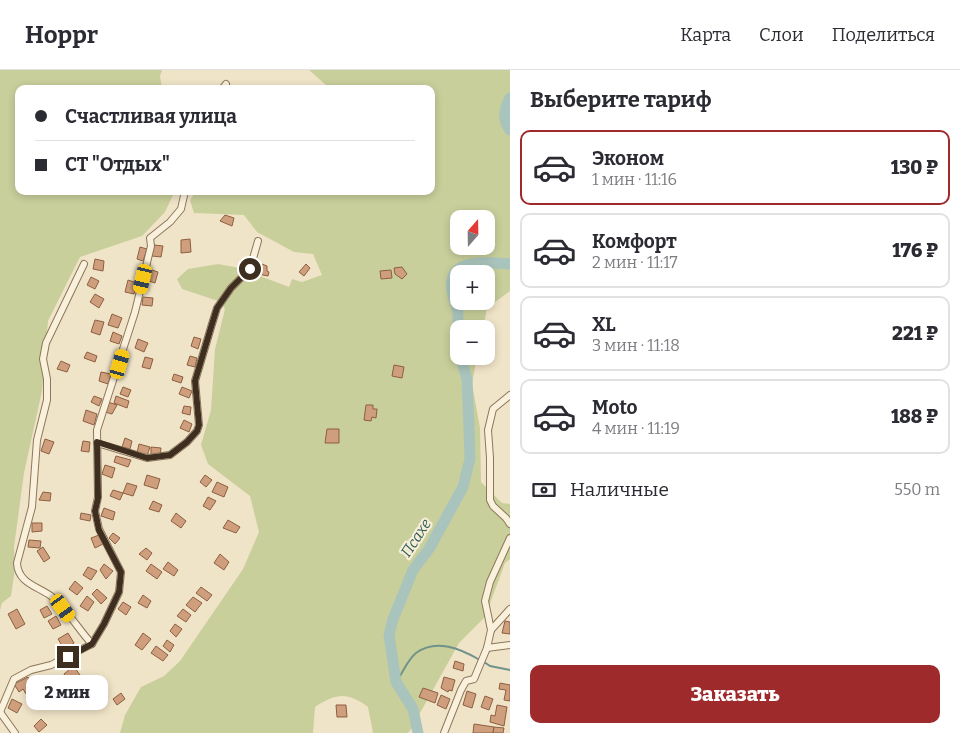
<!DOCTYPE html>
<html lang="ru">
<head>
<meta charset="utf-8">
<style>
  :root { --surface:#fff; --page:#f2f2f3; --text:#2b2b33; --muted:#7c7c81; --line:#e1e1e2; --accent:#9e2a2b }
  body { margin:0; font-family:Bitter,serif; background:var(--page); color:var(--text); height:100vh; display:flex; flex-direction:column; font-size:19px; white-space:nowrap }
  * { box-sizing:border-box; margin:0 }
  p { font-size:16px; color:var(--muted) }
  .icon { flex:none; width:28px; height:28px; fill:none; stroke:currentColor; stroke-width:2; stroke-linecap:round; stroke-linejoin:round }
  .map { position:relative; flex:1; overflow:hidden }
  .details { display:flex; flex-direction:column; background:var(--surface); width:450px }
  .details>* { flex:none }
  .top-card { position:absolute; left:15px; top:15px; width:420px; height:110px; border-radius:10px; box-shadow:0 2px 8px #0003; display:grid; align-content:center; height:110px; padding:0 20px; background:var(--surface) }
  .needle { width:32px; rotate:20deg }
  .controls { position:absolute; left:450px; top:140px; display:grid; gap:10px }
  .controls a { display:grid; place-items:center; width:45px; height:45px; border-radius:10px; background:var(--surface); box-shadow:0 2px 8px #0003; font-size:25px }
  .end { position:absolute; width:22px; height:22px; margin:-11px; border:6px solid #3d2e20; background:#fff; box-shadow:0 0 0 2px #fff }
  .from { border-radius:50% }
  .bubble { position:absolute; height:35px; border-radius:10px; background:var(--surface); box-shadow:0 2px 8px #0003; font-size:16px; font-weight:800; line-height:35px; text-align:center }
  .car { position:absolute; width:15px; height:30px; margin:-15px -8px; border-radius:6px; box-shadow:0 0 4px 1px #0007; background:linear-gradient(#f5c518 24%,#345 0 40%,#f5c518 0 76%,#345 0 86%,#f5c518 0) }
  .top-card b { display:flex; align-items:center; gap:18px; height:48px; font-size:19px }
  .top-card b+b { border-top:1px solid var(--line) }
  .top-card i { width:12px; height:12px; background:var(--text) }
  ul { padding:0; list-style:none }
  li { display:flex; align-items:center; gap:15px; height:75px; margin:0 10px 8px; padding:0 10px; border:2px solid var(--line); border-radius:10px }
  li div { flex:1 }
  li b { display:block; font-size:19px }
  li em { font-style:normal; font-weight:800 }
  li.current { border-color:var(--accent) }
  li>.icon { width:45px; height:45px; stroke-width:1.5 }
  h2 { padding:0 20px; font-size:22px; line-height:60px }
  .pay { display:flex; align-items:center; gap:12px; height:55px; padding:0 20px; font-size:19px }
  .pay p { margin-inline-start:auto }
  .cta { display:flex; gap:10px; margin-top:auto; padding:10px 20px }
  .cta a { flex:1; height:58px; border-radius:10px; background:var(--accent); color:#fff; font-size:20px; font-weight:800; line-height:58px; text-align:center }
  header { display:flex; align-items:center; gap:30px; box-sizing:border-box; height:70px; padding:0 25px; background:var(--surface); border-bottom:1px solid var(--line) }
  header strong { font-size:24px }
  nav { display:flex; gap:28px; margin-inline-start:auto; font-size:18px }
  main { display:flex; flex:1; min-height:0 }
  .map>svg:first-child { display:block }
  .green { fill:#c9cf9b; fill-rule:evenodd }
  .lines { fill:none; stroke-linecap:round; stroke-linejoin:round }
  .stream { stroke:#6f938a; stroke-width:2 }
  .river { stroke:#a9c4bc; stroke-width:11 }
  .building { fill:#cf9f7d; stroke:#8d5f41 }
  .street-casing { stroke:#8d765c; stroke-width:8 }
  .street { stroke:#faf1dc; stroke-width:6 }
  .route { stroke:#3d2e20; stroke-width:6 }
  .labels { text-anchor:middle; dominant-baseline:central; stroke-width:4.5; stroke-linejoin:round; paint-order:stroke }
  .water-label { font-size:15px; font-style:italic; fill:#2f5d5a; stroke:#f7eed8 }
</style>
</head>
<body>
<header>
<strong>Hoppr</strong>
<nav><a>Карта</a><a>Слои</a><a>Поделиться</a></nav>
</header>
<main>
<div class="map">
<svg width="510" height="663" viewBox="0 0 510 663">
  <rect width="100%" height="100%" fill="#f0e4c8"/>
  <g class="green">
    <polygon points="0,0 162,0 160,6 162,19 19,19 19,121 154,121 174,123 165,142 142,166 80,187 48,251 42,321 24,403 14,477 15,499 11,526 2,533 0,540"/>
    <path d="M309 0H510V221L487 238 483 259H459V286H477L472 314 480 358 481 412 502 433 510 434V489L505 493 485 547 459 573 410 661 407 663H373L368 637C347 622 337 623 315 637L313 663H120L125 645 141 617 164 606 180 591 243 499 259 462 250 426 208 394 201 375 211 340 215 279 225 239 221 232 182 219 177 209 188 199 218 194 245 199 252 203 289 217 292 209 302 212 322 205 313 184 294 182 257 162 244 145 194 143 190 130 196 121H431V19H326V15ZM459 149H486V176H459ZM459 204H486V231H459Z"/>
  </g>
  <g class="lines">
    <g class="stream">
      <polyline points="484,592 490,596 510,600"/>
      <path d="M396 612C402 604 408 589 416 583 436 568 461 579 480 590"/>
    </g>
    <g class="river">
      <path d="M510 28C504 40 502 50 510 60"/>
      <path d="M459 282C455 266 458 260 458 244 457 233 449 222 452 210 456 187 493 193 510 194"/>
      <polyline points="418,663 413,639 396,612 389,565 393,549 413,500 429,479 463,417 470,389 469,359 467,309 460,286"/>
    </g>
  </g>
  <g class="building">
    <polygon points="225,145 234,148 232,156 220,151"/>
    <polygon points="190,169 191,182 181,183 181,170"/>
    <polygon points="154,175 163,176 161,187 152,186"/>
    <polygon points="140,177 147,179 143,191 137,189"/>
    <polygon points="95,189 104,191 103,201 93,199"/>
    <polygon points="262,194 267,196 267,201 269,202 268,206 258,204"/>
    <polygon points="306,194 310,198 304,206 299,202"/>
    <polygon points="402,197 407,204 402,209 395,204 394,198"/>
    <polygon points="149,199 158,202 155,213 146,210"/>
    <polygon points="391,200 392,208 381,209 380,201"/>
    <polygon points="91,207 99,211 95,219 87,215"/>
    <polygon points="128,210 137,213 134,224 125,222"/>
    <polygon points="95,224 104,229 99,238 90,232"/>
    <polygon points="143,227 153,228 152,236 142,235"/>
    <polygon points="112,244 122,248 118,258 108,255"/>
    <polygon points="95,250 104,252 100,265 91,262"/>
    <polygon points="113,262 122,266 119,274 110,271"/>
    <polygon points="194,267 201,269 198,279 191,276"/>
    <polygon points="138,269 148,273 144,282 135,278"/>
    <polygon points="87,282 97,286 95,292 84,288"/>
    <polygon points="190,286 197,288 195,297 187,295"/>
    <polygon points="145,287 153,289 150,299 142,297"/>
    <polygon points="61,291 70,295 67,302 57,299"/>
    <polygon points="394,295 404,297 402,308 392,306"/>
    <polygon points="101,302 111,304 108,314 99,311"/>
    <polygon points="174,304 183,307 181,313 172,310"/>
    <polygon points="123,317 131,320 128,327 120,324"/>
    <polygon points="182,317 192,321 189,328 179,324"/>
    <polygon points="94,326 102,329 99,336 91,332"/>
    <polygon points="116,326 129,331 127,338 114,333"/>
    <polygon points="108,332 117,335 112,344 105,342"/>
    <polygon points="366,335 373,335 373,339 377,339 376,348 372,347 371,351 364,350"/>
    <polygon points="184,336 191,337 190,345 182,343"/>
    <polygon points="86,340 97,344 94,355 83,351"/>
    <polygon points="184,350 192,354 189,362 180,358"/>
    <polygon points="327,359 339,359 339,373 325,373"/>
    <polygon points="125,368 132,371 130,379 122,377"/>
    <polygon points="45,369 54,372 49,384 41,381"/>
    <polygon points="83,371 90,372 89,382 81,381"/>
    <polygon points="139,374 150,377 147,386 137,383"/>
    <polygon points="151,377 161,378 160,386 151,385"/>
    <polygon points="116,386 131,390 128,397 114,392"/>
    <polygon points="105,395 115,398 112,408 102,404"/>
    <polygon points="147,405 160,409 157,419 144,415"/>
    <polygon points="205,405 212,410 206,417 200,412"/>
    <polygon points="217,412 228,417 224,427 212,422"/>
    <polygon points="127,413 137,416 133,426 123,423"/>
    <polygon points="113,420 123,423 120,430 110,426"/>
    <polygon points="43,422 51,423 50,431 39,430"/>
    <polygon points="208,427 216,431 210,440 203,436"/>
    <polygon points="153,431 162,435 159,442 149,439"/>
    <polygon points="104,438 115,442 113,450 101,446"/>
    <polygon points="81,443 91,445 90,451 80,449"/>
    <polygon points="176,443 186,451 181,458 171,451"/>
    <polygon points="228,450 240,457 236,463 223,458"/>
    <polygon points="32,453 42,453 42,461 32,462"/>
    <polygon points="113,463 120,468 115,474 109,468"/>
    <polygon points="99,465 103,474 95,478 91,468"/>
    <polygon points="29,470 41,471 40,478 28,477"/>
    <polygon points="43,477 50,488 44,492 37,481"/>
    <polygon points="146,478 152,483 147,490 139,484"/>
    <polygon points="220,484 229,492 224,500 214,493"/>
    <polygon points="168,492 178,500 174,506 163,499"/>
    <polygon points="104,494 113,501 106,509 100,500"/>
    <polygon points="151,494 162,502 157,509 146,501"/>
    <polygon points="88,497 97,501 91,510 83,505"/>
    <polygon points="75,511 83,518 77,525 69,519"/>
    <polygon points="201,517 212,525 207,531 196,523"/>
    <polygon points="97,519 107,528 101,534 92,524"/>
    <polygon points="143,525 151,531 147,538 138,533"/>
    <polygon points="87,526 94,532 88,541 80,536"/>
    <polygon points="193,527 202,533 195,542 186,535"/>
    <polygon points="123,532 131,537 126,545 118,539"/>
    <polygon points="47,536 52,544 44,548 40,540"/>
    <polygon points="17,539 25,554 16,559 8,544"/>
    <polygon points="183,539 191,545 186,552 177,546"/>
    <polygon points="56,546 61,555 53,559 48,551"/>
    <polygon points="505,551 510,552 510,564 502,563"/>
    <polygon points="175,554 182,559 176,567 170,561"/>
    <polygon points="68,563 74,573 64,579 58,569"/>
    <polygon points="143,563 151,569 142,580 135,575"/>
    <polygon points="167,570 174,575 170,582 163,576"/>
    <polygon points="156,576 168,585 163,591 151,583"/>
    <polygon points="455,591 464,594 463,601 453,598"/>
    <polygon points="75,598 80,605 68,612 64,604 70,599 71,600"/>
    <polygon points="28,607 35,619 26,624 23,619 19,622 14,614"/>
    <polygon points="444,607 455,610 452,621 449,620 448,622 441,618"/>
    <polygon points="500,613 510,615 510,631 504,630 506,620 499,619"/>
    <polygon points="423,618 438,623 435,633 419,627"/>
    <polygon points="467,621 476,624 472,638 463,635"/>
    <polygon points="121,623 125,629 117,635 113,629"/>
    <polygon points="441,625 450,629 446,639 437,635"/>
    <polygon points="485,626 493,629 489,640 481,637"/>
    <polygon points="12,629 22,634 17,643 8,638"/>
    <polygon points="336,635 346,635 347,647 337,647"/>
    <polygon points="497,635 507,637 504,656 490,652 491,645 495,646"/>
    <polygon points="41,649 47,655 39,662 34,656"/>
    <polygon points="474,654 494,657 493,663 473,663"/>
    <polygon points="494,657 504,658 503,663 493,663"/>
  </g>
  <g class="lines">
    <defs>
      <g id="street">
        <polyline points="222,19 226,14"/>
        <path d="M84 194 46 273 43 289 47 309V330L37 370 32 437 17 493C18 513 37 516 51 526 67 539 78 559 92 574"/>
        <polyline points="510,325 493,339 488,360 490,388 490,430 493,436 506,448 510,454"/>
        <polyline points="97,373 147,388 170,385 187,372 197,361 199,355 195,311 212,254 217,238 231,218 250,199 258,171"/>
        <polyline points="491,560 485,531 490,512 510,468"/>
        <polyline points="487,578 510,575"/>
        <polyline points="0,642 14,609 31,600 51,595 92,574 104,554 119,522 121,502 99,459 95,441 98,427 97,360 135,242 151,176 150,168 170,152 181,139 185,121"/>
        <polyline points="0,642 15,663"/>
        <polyline points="444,663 461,620 466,611 474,609 487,578 491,560 510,539"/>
      </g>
    </defs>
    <use href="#street" class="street-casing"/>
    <use href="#street" class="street"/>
  </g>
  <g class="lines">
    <polyline class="route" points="68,587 92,574 104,554 119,522 121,502 99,460 95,441 98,428 97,372 147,388 170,385 187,372 197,361 199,355 195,311 212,254 217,238 231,218 250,199"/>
  </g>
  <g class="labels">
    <g class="water-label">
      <text transform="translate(416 468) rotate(-57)">Псахе</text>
    </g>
  </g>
</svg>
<div class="controls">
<a><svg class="needle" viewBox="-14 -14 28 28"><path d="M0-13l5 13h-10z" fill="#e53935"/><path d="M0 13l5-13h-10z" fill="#7c7c81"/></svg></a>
<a>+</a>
<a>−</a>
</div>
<i class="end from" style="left:250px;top:199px"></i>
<i class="end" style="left:68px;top:587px"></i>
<div class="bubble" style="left:26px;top:605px;width:82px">2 мин</div>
<i class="car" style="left:143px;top:209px;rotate:193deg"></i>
<i class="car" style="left:120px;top:294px;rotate:16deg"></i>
<i class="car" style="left:63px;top:538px;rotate:144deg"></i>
<div class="top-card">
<b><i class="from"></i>Счастливая улица</b>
<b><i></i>СТ &quot;Отдых&quot;</b>
</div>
</div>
<section class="details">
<h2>Выберите тариф</h2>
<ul>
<li class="current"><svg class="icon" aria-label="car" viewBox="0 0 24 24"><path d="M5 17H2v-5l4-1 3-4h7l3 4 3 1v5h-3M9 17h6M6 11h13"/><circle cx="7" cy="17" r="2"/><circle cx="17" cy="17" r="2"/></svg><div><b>Эконом</b><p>1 мин · 11:16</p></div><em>130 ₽</em></li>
<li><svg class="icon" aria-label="car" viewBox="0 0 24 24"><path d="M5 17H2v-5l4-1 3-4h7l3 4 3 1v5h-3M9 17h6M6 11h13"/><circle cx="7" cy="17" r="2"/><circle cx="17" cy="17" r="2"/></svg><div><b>Комфорт</b><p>2 мин · 11:17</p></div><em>176 ₽</em></li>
<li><svg class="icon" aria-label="car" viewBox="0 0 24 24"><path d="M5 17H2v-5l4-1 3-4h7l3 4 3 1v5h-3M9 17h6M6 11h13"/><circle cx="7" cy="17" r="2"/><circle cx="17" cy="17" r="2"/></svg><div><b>XL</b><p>3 мин · 11:18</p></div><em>221 ₽</em></li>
<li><svg class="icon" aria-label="car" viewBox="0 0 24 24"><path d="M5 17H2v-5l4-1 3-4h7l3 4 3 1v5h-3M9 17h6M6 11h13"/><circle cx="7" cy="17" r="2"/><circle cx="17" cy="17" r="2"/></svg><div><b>Moto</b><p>4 мин · 11:19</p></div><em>188 ₽</em></li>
</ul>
<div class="pay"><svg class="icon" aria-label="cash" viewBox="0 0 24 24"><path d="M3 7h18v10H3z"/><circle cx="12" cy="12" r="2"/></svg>Наличные<p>550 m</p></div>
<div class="cta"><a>Заказать</a></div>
</section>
</main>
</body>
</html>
